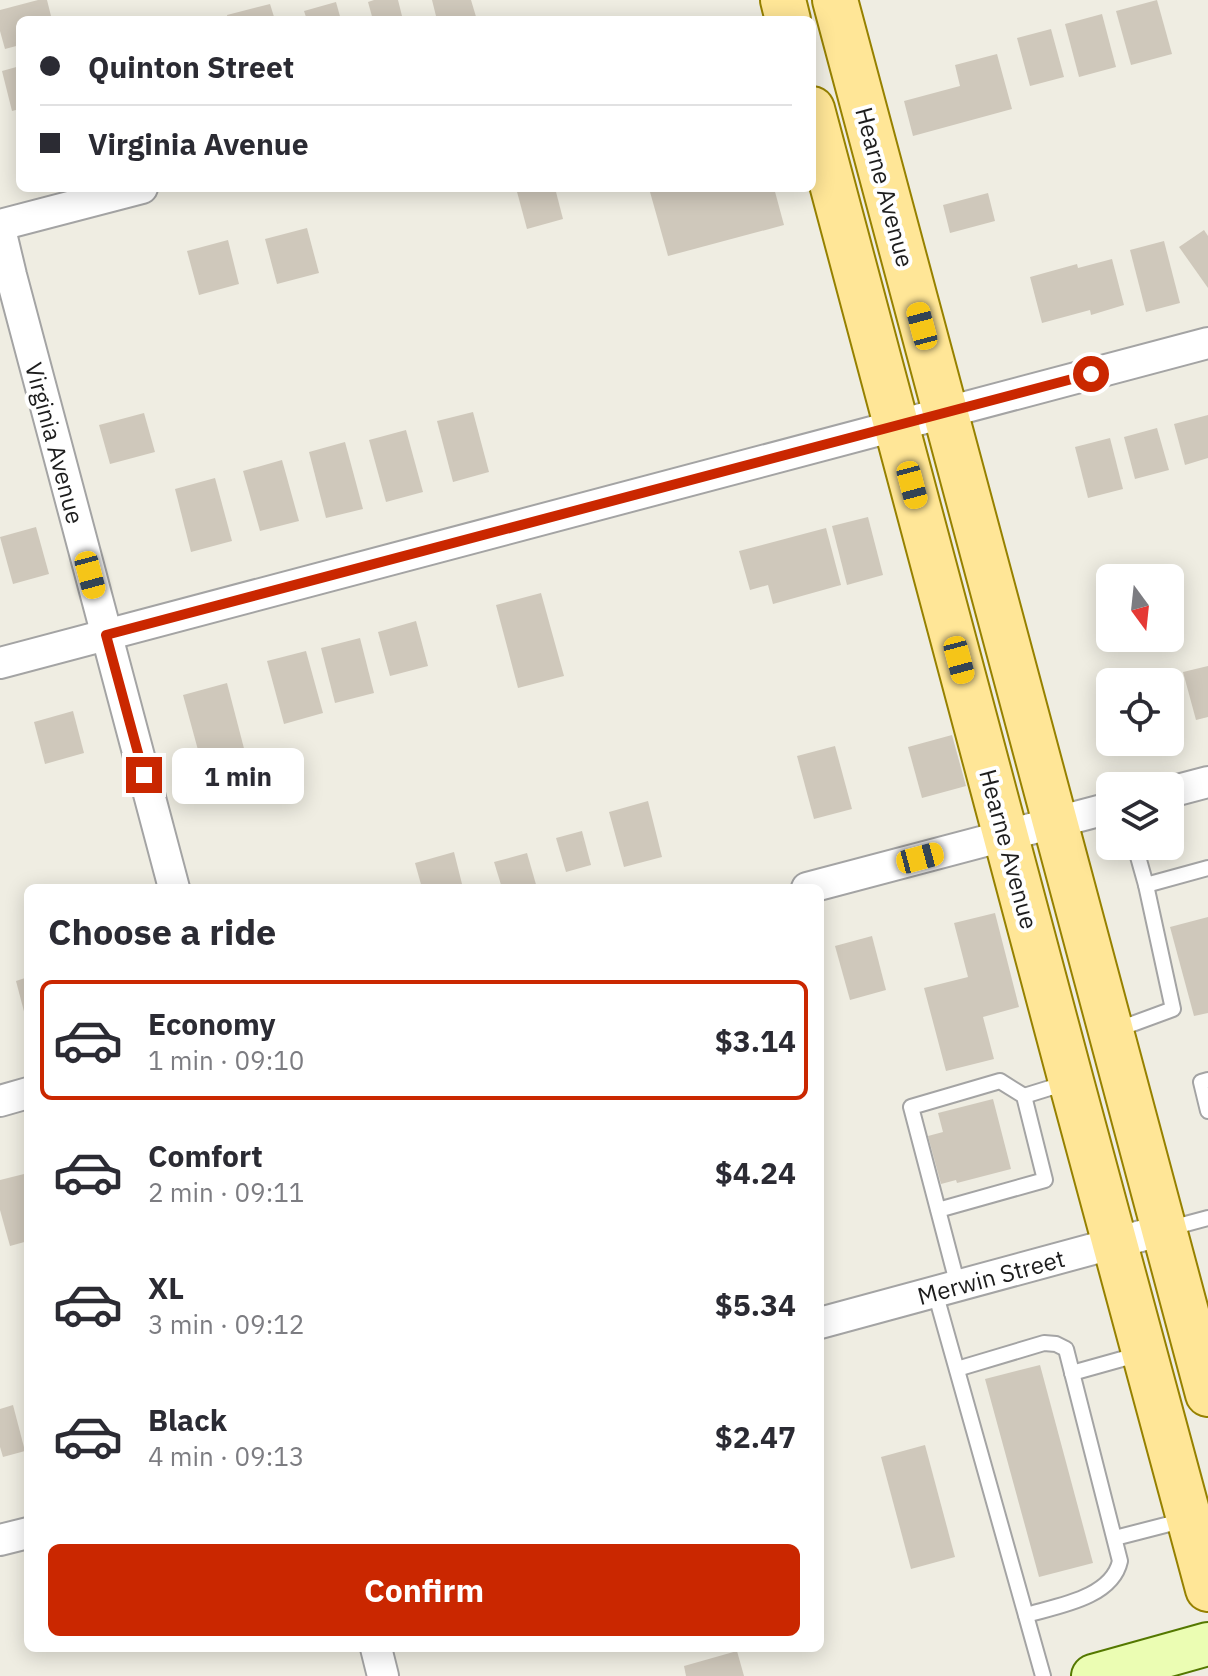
<!DOCTYPE html>
<html lang="en">
<head>
<meta charset="utf-8">
<style>
  :root { --surface:#fff; --page:#f7f7f7; --text:#2b2b33; --muted:#7c7c81; --line:#e1e1e2; --accent:#ca2700 }
  body { margin:0; font-family:"IBM Plex Sans",sans-serif; background:var(--page); color:var(--text); height:100vh; display:flex; flex-direction:column; font-size:30px; white-space:nowrap }
  * { box-sizing:border-box; margin:0 }
  p { font-size:26px; color:var(--muted) }
  .icon { flex:none; width:44px; height:44px; fill:none; stroke:currentColor; stroke-width:2; stroke-linecap:round; stroke-linejoin:round }
  .map { position:relative; flex:1; overflow:hidden }
  .panel { position:absolute; left:24px; top:884px; width:800px; height:768px; display:flex; flex-direction:column; background:var(--surface); border-radius:12px; box-shadow:0 4px 20px #0003 }
  .panel>* { flex:none }
  .top-card { position:absolute; left:16px; top:16px; width:800px; height:176px; border-radius:12px; box-shadow:0 4px 20px #0003; display:grid; align-content:center; height:176px; padding:0 24px; background:var(--surface) }
  .needle { width:52px; rotate:165deg }
  .controls { position:absolute; left:1096px; top:564px; display:grid; gap:16px }
  .controls a { display:grid; place-items:center; width:88px; height:88px; border-radius:12px; background:var(--surface); box-shadow:0 4px 20px #0003; font-size:40px }
  .end { position:absolute; width:36px; height:36px; margin:-18px; border:10px solid #ca2700; background:#fff; box-shadow:0 0 0 4px #fff }
  .from { border-radius:50% }
  .bubble { position:absolute; height:56px; border-radius:12px; background:var(--surface); box-shadow:0 4px 20px #0003; font-size:26px; font-weight:700; line-height:56px; text-align:center }
  .car { position:absolute; width:24px; height:48px; margin:-24px -12px; border-radius:10px; box-shadow:0 0 6px 2px #0007; background:linear-gradient(#f5c518 24%,#345 0 40%,#f5c518 0 76%,#345 0 86%,#f5c518 0) }
  .top-card b { display:flex; align-items:center; gap:28px; height:76px; font-size:30px }
  .top-card b+b { border-top:2px solid var(--line) }
  .top-card i { width:20px; height:20px; background:var(--text) }
  ul { padding:0; list-style:none }
  li { display:flex; align-items:center; gap:24px; height:120px; margin:0 16px 12px; padding:0 8px; border:4px solid transparent; border-radius:12px }
  li div { flex:1 }
  li b { display:block; font-size:30px }
  li em { font-style:normal; font-weight:700 }
  li.current { border-color:var(--accent) }
  li>.icon { width:72px; height:72px; stroke-width:1.5 }
  h2 { padding:0 24px; font-size:36px; line-height:96px }
  .action { display:flex; gap:16px; margin-top:auto; padding:16px 24px }
  .action a { flex:1; height:92px; border-radius:12px; background:var(--accent); color:#fff; font-size:32px; font-weight:700; line-height:92px; text-align:center }
  .map>svg:first-child { display:block }
  .building { fill:#cfc8bb }
  .lines { fill:none; stroke-linecap:round; stroke-linejoin:round }
  .lane-casing { stroke:#a4a4a4; stroke-width:18 }
  .street-casing { stroke:#a4a4a4; stroke-width:34 }
  .secondary-casing { stroke:#547800; stroke-width:46 }
  .primary-casing { stroke:#968100; stroke-width:48 }
  .lane { stroke:#fff; stroke-width:14 }
  .street { stroke:#fff; stroke-width:30 }
  .secondary { stroke:#ebfdb3; stroke-width:42 }
  .primary { stroke:#ffe697; stroke-width:44 }
  .route { stroke:#ca2700; stroke-width:10 }
  .labels { text-anchor:middle; dominant-baseline:central; stroke-width:8; stroke-linejoin:round; paint-order:stroke }
  .street-label { font-size:24px; fill:#1d1d1d; stroke:#fff }
</style>
</head>
<body>
<div class="map">
<svg width="1208" height="1676" viewBox="0 0 1208 1676">
  <rect width="100%" height="100%" fill="#efede2"/>
  <g class="building">
    <polygon points="38,0 47,0 52,20 20,20 20,45 5,49 0,31 0,10"/>
    <polygon points="374,0 398,0 403,20 373,20 368,2"/>
    <polygon points="432,0 471,0 477,20 437,20"/>
    <polygon points="1157,0 1172,54 1131,65 1116,11"/>
    <polygon points="336,2 341,20 307,20 304,11"/>
    <polygon points="270,4 275,20 228,20 227,15"/>
    <polygon points="1102,14 1116,67 1079,77 1065,24"/>
    <polygon points="1051,29 1064,77 1030,86 1017,38"/>
    <polygon points="997,54 1012,109 913,136 904,101 960,86 955,65"/>
    <polygon points="20,66 20,109 12,111 2,71"/>
    <polygon points="516,188 555,188 563,219 527,229"/>
    <polygon points="664,188 774,188 784,225 668,256 650,192"/>
    <polygon points="988,193 995,221 950,233 943,205"/>
    <polygon points="307,228 319,273 277,284 265,239"/>
    <polygon points="1204,230 1208,236 1208,288 1179,247"/>
    <polygon points="228,240 239,284 199,295 187,251"/>
    <polygon points="1164,241 1180,303 1146,312 1130,250"/>
    <polygon points="1112,259 1124,305 1091,315 1090,310 1042,323 1030,277 1077,264 1078,268"/>
    <polygon points="473,412 489,472 453,482 437,421"/>
    <polygon points="144,413 155,452 110,464 99,425"/>
    <polygon points="1208,415 1208,458 1185,465 1174,424"/>
    <polygon points="1157,428 1169,470 1135,479 1124,437"/>
    <polygon points="406,430 423,492 386,502 369,440"/>
    <polygon points="1110,438 1123,489 1088,498 1075,447"/>
    <polygon points="345,442 363,509 326,518 309,452"/>
    <polygon points="282,460 299,521 260,531 243,471"/>
    <polygon points="215,478 232,541 191,552 175,489"/>
    <polygon points="868,517 883,575 847,585 832,526"/>
    <polygon points="36,527 49,574 13,584 0,537"/>
    <polygon points="826,528 841,585 773,604 768,585 750,590 739,551"/>
    <polygon points="541,593 564,676 518,688 496,605"/>
    <polygon points="416,621 428,666 390,676 378,632"/>
    <polygon points="360,638 374,693 335,703 321,648"/>
    <polygon points="306,651 323,713 284,724 267,661"/>
    <polygon points="1208,666 1208,717 1196,720 1183,672"/>
    <polygon points="227,683 247,760 204,772 183,695"/>
    <polygon points="73,711 84,753 45,764 34,722"/>
    <polygon points="952,735 966,786 922,798 908,747"/>
    <polygon points="835,746 852,809 814,819 797,756"/>
    <polygon points="648,801 662,857 624,867 609,812"/>
    <polygon points="582,831 591,865 566,872 556,838"/>
    <polygon points="454,852 463,888 422,888 415,863"/>
    <polygon points="527,853 537,888 502,888 494,862"/>
    <polygon points="995,913 1019,1007 983,1017 994,1059 946,1071 924,988 968,977 954,923"/>
    <polygon points="1208,917 1208,1013 1194,1016 1170,927"/>
    <polygon points="872,936 886,990 850,1000 835,946"/>
    <polygon points="28,977 28,1023 27,1023 16,981"/>
    <polygon points="993,1099 1011,1169 957,1183 956,1180 941,1184 928,1136 943,1132 938,1113"/>
    <polygon points="28,1173 28,1241 10,1246 0,1210 0,1180"/>
    <polygon points="1040,1365 1093,1563 1039,1577 985,1379"/>
    <polygon points="13,1405 25,1451 3,1457 0,1447 0,1409"/>
    <polygon points="925,1445 955,1557 911,1569 881,1457"/>
    <polygon points="737,1651 744,1676 686,1676 684,1666"/>
  </g>
  <g class="lines">
    <defs>
      <g id="lane">
        <polyline points="1135,846 1146,885 1208,868"/>
        <polyline points="1116,1030 1173,1009 1146,885"/>
        <polyline points="1208,1080 1201,1082 1208,1111"/>
        <polyline points="1024,1096 1066,1083"/>
        <polyline points="938,1210 1045,1180 1024,1096 1000,1081 911,1107 958,1286"/>
        <polyline points="1167,1229 1208,1218"/>
        <polyline points="935,1292 1043,1676"/>
        <path d="M957 1369 1044 1343 1056 1344 1066 1349 1120 1561C1112 1598 1057 1606 1026 1615"/>
        <polyline points="1072,1373 1140,1354"/>
        <polyline points="1115,1538 1185,1520"/>
      </g>
      <g id="street">
        <polyline points="0,225 142,188"/>
        <polyline points="0,229 11,275 174,888"/>
        <polyline points="0,663 1208,343"/>
        <polyline points="1170,792 1208,782"/>
        <polyline points="807,888 1110,808"/>
        <polyline points="0,1101 28,1093"/>
        <polyline points="820,1323 1163,1230"/>
        <polyline points="0,1540 28,1533"/>
        <polyline points="376,1648 383,1676"/>
      </g>
      <polyline id="secondary" points="1093,1676 1208,1644"/>
      <g id="primary">
        <polyline points="783,0 788,20"/>
        <polyline points="835,0 1208,1394"/>
        <polyline points="812,109 1071,1081 1208,1589"/>
      </g>
    </defs>
    <use href="#lane" class="lane-casing"/>
    <use href="#street" class="street-casing"/>
    <use href="#secondary" class="secondary-casing"/>
    <use href="#primary" class="primary-casing"/>
    <use href="#lane" class="lane"/>
    <use href="#street" class="street"/>
    <use href="#secondary" class="secondary"/>
    <use href="#primary" class="primary"/>
  </g>
  <g class="lines">
    <polyline class="route" points="144,775 106,635 1091,374"/>
  </g>
  <g class="labels">
    <g class="street-label">
      <text transform="translate(885 187) rotate(75)">Hearne Avenue</text>
      <text transform="translate(55 443) rotate(75)">Virginia Avenue</text>
      <text transform="translate(1009 849) rotate(75)">Hearne Avenue</text>
      <text transform="translate(991 1277) rotate(-15)">Merwin Street</text>
    </g>
  </g>
</svg>
<div class="controls">
<a><svg class="needle" viewBox="-14 -14 28 28"><path d="M0-13l5 13h-10z" fill="#e53935"/><path d="M0 13l5-13h-10z" fill="#7c7c81"/></svg></a>
<a><svg class="icon" aria-label="locate" viewBox="0 0 24 24"><circle cx="12" cy="12" r="6"/><path d="M12 2v4M12 18v4M2 12h4M18 12h4"/></svg></a>
<a><svg class="icon" aria-label="layers" viewBox="0 0 24 24"><path d="M12 4l9 5-9 5-9-5zM3 14l9 5 9-5"/></svg></a>
</div>
<i class="end from" style="left:1091px;top:374px"></i>
<i class="end" style="left:144px;top:775px"></i>
<div class="bubble" style="left:172px;top:748px;width:132px">1 min</div>
<i class="car" style="left:922px;top:326px;rotate:345deg"></i>
<i class="car" style="left:912px;top:485px;rotate:165deg"></i>
<i class="car" style="left:90px;top:575px;rotate:165deg"></i>
<i class="car" style="left:959px;top:660px;rotate:165deg"></i>
<i class="car" style="left:920px;top:858px;rotate:75deg"></i>
<div class="top-card">
<b><i class="from"></i>Quinton Street</b>
<b><i></i>Virginia Avenue</b>
</div>
<section class="panel">
<h2>Choose a ride</h2>
<ul>
<li class="current"><svg class="icon" aria-label="car" viewBox="0 0 24 24"><path d="M5 17H2v-5l4-1 3-4h7l3 4 3 1v5h-3M9 17h6M6 11h13"/><circle cx="7" cy="17" r="2"/><circle cx="17" cy="17" r="2"/></svg><div><b>Economy</b><p>1 min · 09:10</p></div><em>$3.14</em></li>
<li><svg class="icon" aria-label="car" viewBox="0 0 24 24"><path d="M5 17H2v-5l4-1 3-4h7l3 4 3 1v5h-3M9 17h6M6 11h13"/><circle cx="7" cy="17" r="2"/><circle cx="17" cy="17" r="2"/></svg><div><b>Comfort</b><p>2 min · 09:11</p></div><em>$4.24</em></li>
<li><svg class="icon" aria-label="car" viewBox="0 0 24 24"><path d="M5 17H2v-5l4-1 3-4h7l3 4 3 1v5h-3M9 17h6M6 11h13"/><circle cx="7" cy="17" r="2"/><circle cx="17" cy="17" r="2"/></svg><div><b>XL</b><p>3 min · 09:12</p></div><em>$5.34</em></li>
<li><svg class="icon" aria-label="car" viewBox="0 0 24 24"><path d="M5 17H2v-5l4-1 3-4h7l3 4 3 1v5h-3M9 17h6M6 11h13"/><circle cx="7" cy="17" r="2"/><circle cx="17" cy="17" r="2"/></svg><div><b>Black</b><p>4 min · 09:13</p></div><em>$2.47</em></li>
</ul>
<div class="action"><a>Confirm</a></div>
</section>
</div>
</body>
</html>
